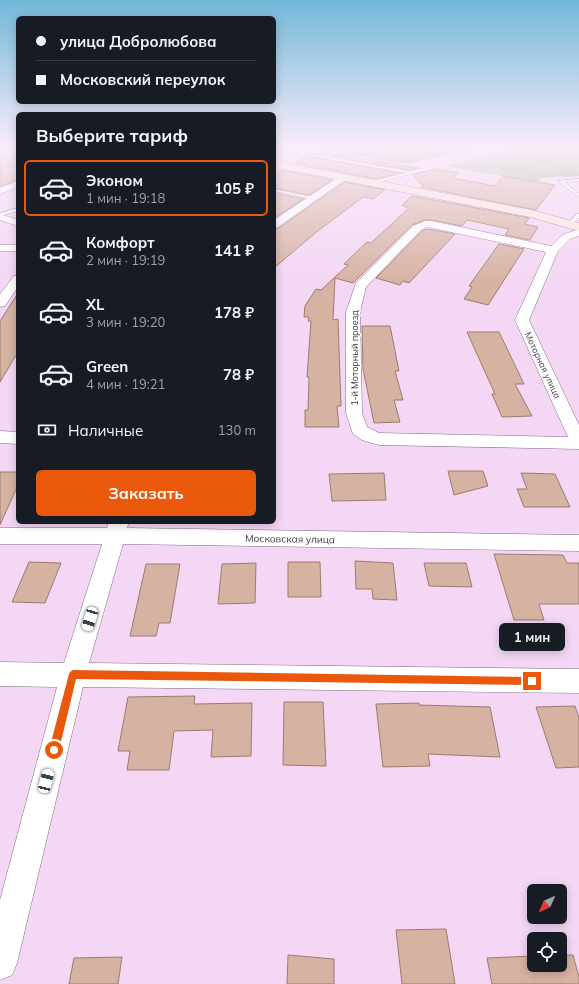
<!DOCTYPE html>
<html lang="ru">
<head>
<meta charset="utf-8">
<style>
  :root { --surface:#171b24; --page:#242831; --text:#f1f3f6; --muted:#9ea1a6; --line:#363941; --accent:#ea580c }
  body { margin:0; font-family:Mulish,sans-serif; background:var(--page); color:var(--text); height:100vh; display:flex; flex-direction:column; font-size:15px; white-space:nowrap }
  * { box-sizing:border-box; margin:0 }
  p { font-size:13px; color:var(--muted) }
  .icon { flex:none; width:22px; height:22px; fill:none; stroke:currentColor; stroke-width:2; stroke-linecap:round; stroke-linejoin:round }
  .map { position:relative; flex:1; overflow:hidden }
  .side { position:absolute; left:16px; top:112px; width:260px; height:412px; display:flex; flex-direction:column; background:var(--surface); border-radius:6px; box-shadow:0 2px 10px #0003 }
  .side>* { flex:none }
  .hud { position:absolute; left:16px; top:16px; width:260px; height:88px; border-radius:6px; box-shadow:0 2px 10px #0003; display:grid; align-content:center; height:88px; padding:0 20px; background:var(--surface) }
  .needle { width:26px; rotate:225deg }
  .controls { position:absolute; left:527px; top:884px; display:grid; gap:8px }
  .controls a { display:grid; place-items:center; width:40px; height:40px; border-radius:6px; background:var(--surface); box-shadow:0 2px 10px #0003; font-size:20px }
  .end { position:absolute; width:18px; height:18px; margin:-9px; border:5px solid #ea580c; background:#fff; box-shadow:0 0 0 2px #fff }
  .from { border-radius:50% }
  .bubble { position:absolute; height:28px; border-radius:6px; background:var(--surface); box-shadow:0 2px 10px #0003; font-size:13px; font-weight:700; line-height:28px; text-align:center }
  .car { position:absolute; width:12px; height:24px; margin:-12px -6px; border-radius:5px; box-shadow:0 0 3px 1px #0007; background:linear-gradient(#fff 24%,#345 0 40%,#fff 0 76%,#345 0 86%,#fff 0) }
  .hud b { display:flex; align-items:center; gap:14px; height:38px; font-size:15px }
  .hud b+b { border-top:1px solid var(--line) }
  .hud i { width:10px; height:10px; background:var(--text) }
  ul { padding:0; list-style:none }
  li { display:flex; align-items:center; gap:12px; height:56px; margin:0 8px 6px; padding:0 12px; border:2px solid transparent; border-radius:6px }
  li div { flex:1 }
  li b { display:block; font-size:15px }
  li em { font-style:normal; font-weight:700 }
  li.active { border-color:var(--accent) }
  li>.icon { width:36px; height:36px; stroke-width:1.5 }
  h2 { padding:0 20px; font-size:18px; line-height:48px }
  .pay { display:flex; align-items:center; gap:10px; height:44px; padding:0 20px; font-size:15px }
  .pay p { margin-inline-start:auto }
  .button { display:flex; gap:8px; margin-top:auto; padding:8px 20px }
  .button a { flex:1; height:46px; border-radius:6px; background:var(--accent); color:#fff; font-size:16px; font-weight:700; line-height:46px; text-align:center }
  .map>svg:first-child { display:block }
  .green { fill:#9cc18c }
  .forest { fill:#8db47d }
  .building { fill:#d6b2a2; stroke:#9d7b6c }
  .lines { fill:none; stroke-linecap:round; stroke-linejoin:round }
  .lane-casing { stroke:#846c85; stroke-width:1 }
  .street-casing { stroke:#846c85; stroke-width:1 }
  .secondary-casing { stroke:#846c85; stroke-width:1 }
  .lane { fill:#fff; fill-rule:evenodd }
  .street { fill:#fff; fill-rule:evenodd }
  .secondary { fill:#fee7de; fill-rule:evenodd }
  .route { fill:#ea580c }
  .labels { text-anchor:middle; dominant-baseline:central; stroke-width:3; stroke-linejoin:round; paint-order:stroke }
  .far-street-label { font-size:9px; fill:#3f3440; stroke:#fff }
  .street-label { font-size:10px; fill:#3f3440; stroke:#fff }
</style>
</head>
<body>
<div class="map">
<svg width="579" height="984" viewBox="0 0 579 984">
  <rect width="100%" height="100%" fill="#f3d7f4"/>
  <polygon class="green" points="532,146 579,146 579,176 539,178 540,183 446,166"/>
  <g class="forest">
    <polygon points="300,146 489,146 405,164"/>
    <path d="M529 146C543 147 563 144 569 160L528 167V173L518 174 499 169V163L506 152Z"/>
    <path d="M560 165H566L579 172V176C569 177 557 178 550 170L558 168Z"/>
  </g>
  <g class="building">
    <polygon points="0,146 18,146 18,179 0,186"/>
    <polygon points="317,151 416,168 419,168 409,170 313,153"/>
    <polygon points="307,156 399,173 376,179 295,163"/>
    <polygon points="438,169 458,173 453,178 495,186 503,176 555,185 536,210 421,187 423,186 413,175 431,170 436,171"/>
    <polygon points="283,170 332,180 309,195 274,188 274,176"/>
    <polygon points="344,182 385,190 373,199 363,197 314,234 274,268 274,229 279,228"/>
    <polygon points="274,193 303,199 274,218"/>
    <polygon points="412,196 529,218 525,224 538,227 530,240 505,235 509,229 467,220 462,226 432,220 424,220 412,225 353,283 335,278 333,320 338,319 341,406 337,406 339,427 305,427 305,410 308,410 309,377 307,377 311,321 308,321 309,317 304,317 305,306 316,289 321,290 348,265 344,264 367,242 371,243 409,208 402,205"/>
    <polygon points="427,229 455,234 409,283 403,281 400,285 376,278 422,231"/>
    <polygon points="499,244 524,249 488,305 464,299 472,287 469,286"/>
    <polygon points="18,293 18,352 0,382 0,321"/>
    <polygon points="362,326 390,326 399,371 395,371 403,400 394,400 400,422 374,423 363,369"/>
    <polygon points="467,332 499,332 524,384 515,384 532,416 502,417 492,394 495,394"/>
    <polygon points="448,471 483,471 488,486 454,495"/>
    <polygon points="0,472 18,472 18,485 0,525"/>
    <polygon points="384,473 386,500 332,501 329,474"/>
    <polygon points="521,473 555,474 570,507 524,507 517,489 527,489"/>
    <polygon points="494,554 563,555 567,563 579,563 579,604 539,604 544,620 514,620"/>
    <polygon points="355,561 393,563 397,600 373,599 372,589 356,589"/>
    <polygon points="29,562 61,563 45,603 12,602"/>
    <polygon points="288,562 320,562 321,597 288,597"/>
    <polygon points="256,563 255,603 218,604 222,564"/>
    <polygon points="424,563 466,563 472,587 429,586"/>
    <polygon points="146,564 180,564 170,623 159,623 156,636 130,636"/>
    <polygon points="195,696 194,704 252,703 251,756 211,757 213,730 174,731 169,770 127,770 130,751 118,751 128,697"/>
    <polygon points="284,702 323,702 326,766 283,765"/>
    <polygon points="419,703 419,705 490,707 500,757 428,754 430,766 383,767 376,704"/>
    <polygon points="575,706 579,718 579,767 556,768 536,707"/>
    <polygon points="446,929 455,984 402,984 396,930"/>
    <polygon points="288,955 334,959 334,984 287,984"/>
    <polygon points="560,955 573,955 579,977 579,984 492,984 487,958 534,956 534,965 560,965"/>
    <polygon points="122,957 118,984 69,984 74,958"/>
  </g>
  <g class="lines">
    <defs>
      <g id="lane">
        <polygon points="517,146 522,146 371,184 369,182 406,173 274,149 274,147 407,171 409,172"/>
        <polygon points="579,179 579,181 564,182 579,194 579,197 558,181"/>
        <polygon points="274,189 312,197 314,198 312,199 274,191"/>
        <polygon points="18,208 18,211 0,216 0,213"/>
        <polygon points="577,214 579,214 579,218 572,225 568,225 568,223"/>
      </g>
      <g id="street">
        <polygon points="343,174 346,175 348,177 346,179 278,227 274,228 274,220"/>
        <polygon points="18,181 18,187 0,194 0,188"/>
        <polygon points="0,214 18,220 18,226 0,220"/>
        <path d="M425 221H432L551 246 562 235 579 229V236L570 239 558 251 529 320 579 425V449L379 445 362 440 353 434 346 413V312L356 283 413 226ZM427 227 546 252 515 320 568 437 379 433 367 427 362 413 360 312 366 287 421 230Z"/>
        <rect x="0" y="245" width="18" height="6"/>
        <polygon points="18,275 18,287 5,306 0,307 0,294 14,276"/>
        <polygon points="0,431 18,432 18,444 0,443"/>
        <polygon points="109,522 129,522 127,528 579,535 579,551 123,544 89,663 579,669 579,693 83,687 17,963 12,975 0,980 0,900 57,687 0,686 0,662 64,663 102,544 0,544 0,528 107,528"/>
      </g>
      <polygon id="secondary" points="274,161 532,210 579,223 579,231 530,217 274,167"/>
    </defs>
    <use href="#lane" class="lane-casing"/>
    <use href="#street" class="street-casing"/>
    <use href="#secondary" class="secondary-casing"/>
    <use href="#lane" class="lane"/>
    <use href="#street" class="street"/>
    <use href="#secondary" class="secondary"/>
  </g>
  <linearGradient id="sky" x2="0" y2="1"><stop stop-color="#72b7d9"/><stop offset="0.52" stop-color="#faedfa"/><stop offset="1" stop-color="#faedfa" stop-opacity="0"/></linearGradient>
  <rect width="579" height="283" fill="url(#sky)"/>
  <polygon class="route" points="73,670 532,677 535,678 536,681 535,684 532,685 76,679 59,750 57,754 54,755 51,754 49,750 69,674 70,672"/>
  <g class="labels">
    <g class="far-street-label">
      <text transform="translate(354 358) rotate(-90)">1-й Моторный проезд</text>
      <text transform="translate(543 365) rotate(65)">Моторная улица</text>
    </g>
    <g class="street-label">
      <text transform="translate(290 539) rotate(1)">Московская улица</text>
    </g>
  </g>
</svg>
<div class="controls">
<a><svg class="needle" viewBox="-14 -14 28 28"><path d="M0-13l5 13h-10z" fill="#e53935"/><path d="M0 13l5-13h-10z" fill="#9ea1a6"/></svg></a>
<a><svg class="icon" aria-label="locate" viewBox="0 0 24 24"><circle cx="12" cy="12" r="6"/><path d="M12 2v4M12 18v4M2 12h4M18 12h4"/></svg></a>
</div>
<i class="end from" style="left:54px;top:750px"></i>
<i class="end" style="left:532px;top:681px"></i>
<div class="bubble" style="left:499px;top:623px;width:66px">1 мин</div>
<i class="car" style="left:90px;top:619px;rotate:197deg"></i>
<i class="car" style="left:46px;top:781px;rotate:14deg"></i>
<div class="hud">
<b><i class="from"></i>улица Добролюбова</b>
<b><i></i>Московский переулок</b>
</div>
<section class="side">
<h2>Выберите тариф</h2>
<ul>
<li class="active"><svg class="icon" aria-label="car" viewBox="0 0 24 24"><path d="M5 17H2v-5l4-1 3-4h7l3 4 3 1v5h-3M9 17h6M6 11h13"/><circle cx="7" cy="17" r="2"/><circle cx="17" cy="17" r="2"/></svg><div><b>Эконом</b><p>1 мин · 19:18</p></div><em>105 ₽</em></li>
<li><svg class="icon" aria-label="car" viewBox="0 0 24 24"><path d="M5 17H2v-5l4-1 3-4h7l3 4 3 1v5h-3M9 17h6M6 11h13"/><circle cx="7" cy="17" r="2"/><circle cx="17" cy="17" r="2"/></svg><div><b>Комфорт</b><p>2 мин · 19:19</p></div><em>141 ₽</em></li>
<li><svg class="icon" aria-label="car" viewBox="0 0 24 24"><path d="M5 17H2v-5l4-1 3-4h7l3 4 3 1v5h-3M9 17h6M6 11h13"/><circle cx="7" cy="17" r="2"/><circle cx="17" cy="17" r="2"/></svg><div><b>XL</b><p>3 мин · 19:20</p></div><em>178 ₽</em></li>
<li><svg class="icon" aria-label="car" viewBox="0 0 24 24"><path d="M5 17H2v-5l4-1 3-4h7l3 4 3 1v5h-3M9 17h6M6 11h13"/><circle cx="7" cy="17" r="2"/><circle cx="17" cy="17" r="2"/></svg><div><b>Green</b><p>4 мин · 19:21</p></div><em>78 ₽</em></li>
</ul>
<div class="pay"><svg class="icon" aria-label="cash" viewBox="0 0 24 24"><path d="M3 7h18v10H3z"/><circle cx="12" cy="12" r="2"/></svg>Наличные<p>130 m</p></div>
<div class="button"><a>Заказать</a></div>
</section>
</div>
</body>
</html>
